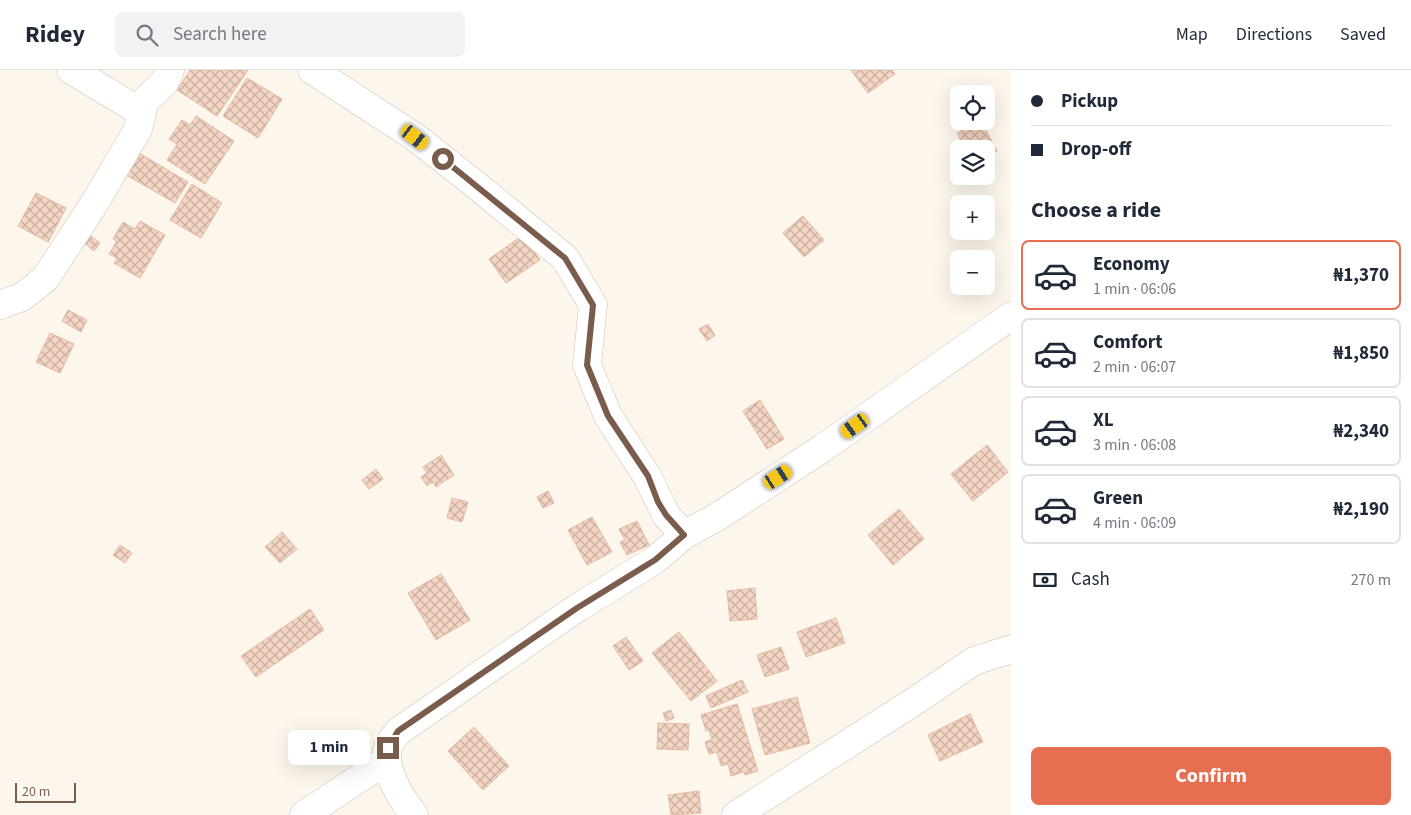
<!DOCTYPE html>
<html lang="en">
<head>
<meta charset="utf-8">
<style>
  :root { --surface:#fff; --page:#f2f2f3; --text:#1f2937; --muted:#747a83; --line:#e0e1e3; --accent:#e76f51 }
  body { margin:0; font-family:"Source Sans 3",sans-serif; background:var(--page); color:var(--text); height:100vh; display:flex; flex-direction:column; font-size:19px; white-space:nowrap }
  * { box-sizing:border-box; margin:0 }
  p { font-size:16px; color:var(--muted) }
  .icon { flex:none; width:28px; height:28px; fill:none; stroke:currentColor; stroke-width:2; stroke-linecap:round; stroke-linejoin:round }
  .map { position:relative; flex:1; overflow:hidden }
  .sheet { display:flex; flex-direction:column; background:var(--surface); width:400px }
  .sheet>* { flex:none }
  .hud { display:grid; align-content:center; height:110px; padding:0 20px; background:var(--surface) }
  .controls { position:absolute; left:950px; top:15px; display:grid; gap:10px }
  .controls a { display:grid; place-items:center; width:45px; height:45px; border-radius:8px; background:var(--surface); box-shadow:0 5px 20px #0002; font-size:25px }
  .scale { position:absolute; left:15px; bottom:12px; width:61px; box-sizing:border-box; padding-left:5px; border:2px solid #7a5c4d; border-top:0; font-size:14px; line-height:18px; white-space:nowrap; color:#7a5c4d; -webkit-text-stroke:4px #fffaf3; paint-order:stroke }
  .end { position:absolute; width:22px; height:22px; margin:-11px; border:6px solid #7a5c4d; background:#fff; box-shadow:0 0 0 2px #fff }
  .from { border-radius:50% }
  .bubble { position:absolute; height:35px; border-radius:8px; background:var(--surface); box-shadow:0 5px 20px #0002; font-size:16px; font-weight:700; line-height:35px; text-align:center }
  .car { position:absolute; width:15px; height:30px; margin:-15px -8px; border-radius:6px; box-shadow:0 0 4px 1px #0007; background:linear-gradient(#f5c518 24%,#345 0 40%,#f5c518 0 76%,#345 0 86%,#f5c518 0) }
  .hud b { display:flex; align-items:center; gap:18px; height:48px; font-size:19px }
  .hud b+b { border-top:1px solid var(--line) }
  .hud i { width:12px; height:12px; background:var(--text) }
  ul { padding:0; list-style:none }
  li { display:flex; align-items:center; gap:15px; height:70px; margin:0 10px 8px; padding:0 10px; border:2px solid var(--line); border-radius:8px }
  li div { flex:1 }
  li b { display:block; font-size:19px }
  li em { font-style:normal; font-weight:700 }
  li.selected { border-color:var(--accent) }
  li>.icon { width:45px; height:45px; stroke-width:1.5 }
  h2 { padding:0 20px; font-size:22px; line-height:60px }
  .pay { display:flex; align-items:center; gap:12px; height:55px; padding:0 20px; font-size:19px }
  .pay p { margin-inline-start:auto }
  .action { display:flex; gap:10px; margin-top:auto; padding:10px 20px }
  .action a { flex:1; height:58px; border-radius:8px; background:var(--accent); color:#fff; font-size:20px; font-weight:700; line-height:58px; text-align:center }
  header { display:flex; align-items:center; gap:30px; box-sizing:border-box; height:70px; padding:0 25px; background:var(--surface); border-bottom:1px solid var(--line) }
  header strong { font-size:24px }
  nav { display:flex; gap:28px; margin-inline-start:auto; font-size:18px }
  .search { width:350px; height:45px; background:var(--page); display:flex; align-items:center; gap:12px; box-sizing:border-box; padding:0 18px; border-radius:8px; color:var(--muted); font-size:19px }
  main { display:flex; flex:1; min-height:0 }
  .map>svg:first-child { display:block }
  .building { fill:url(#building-cross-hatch); stroke:#e6bba3 }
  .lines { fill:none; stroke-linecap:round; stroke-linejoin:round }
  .minor-casing { stroke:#d1beb0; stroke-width:29 }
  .minor { stroke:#fff; stroke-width:28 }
  .route { stroke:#7a5c4d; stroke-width:6 }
</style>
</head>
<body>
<header>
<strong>Ridey</strong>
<div class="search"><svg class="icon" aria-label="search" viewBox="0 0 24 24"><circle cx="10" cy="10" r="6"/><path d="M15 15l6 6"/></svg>Search here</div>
<nav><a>Map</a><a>Directions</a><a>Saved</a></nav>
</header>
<main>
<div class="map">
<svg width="1011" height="745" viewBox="0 0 1011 745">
  <defs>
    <pattern id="building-cross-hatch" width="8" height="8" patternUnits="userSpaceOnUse" patternTransform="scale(1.25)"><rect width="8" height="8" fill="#f3d5c3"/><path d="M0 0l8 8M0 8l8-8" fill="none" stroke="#cab0a1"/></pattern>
  </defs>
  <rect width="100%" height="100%" fill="#fdf6ec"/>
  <g class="building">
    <polygon points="190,0 248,0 217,46 177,20"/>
    <polygon points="851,0 892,0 895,4 868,23"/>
    <polygon points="247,8 282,29 258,68 223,46"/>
    <polygon points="196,46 234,71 205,114 167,90 177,74 169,69 182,50 190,55"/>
    <polygon points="981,51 997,81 986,86 986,79 965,79 957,63"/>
    <polygon points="139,83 188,112 175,133 126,105"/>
    <polygon points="192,114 222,133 201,168 170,150"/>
    <polygon points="36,123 66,138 48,172 18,156"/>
    <polygon points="803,146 824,170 804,187 783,163"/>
    <polygon points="140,151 165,165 140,208 114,193 117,188 109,184 117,171 113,169 123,152 135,159"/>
    <polygon points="88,164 100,173 94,181 82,171"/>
    <polygon points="523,165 540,190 506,213 489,189"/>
    <polygon points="68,240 87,250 81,262 62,251"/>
    <polygon points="708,254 715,265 707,271 699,259"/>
    <polygon points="50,263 74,274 60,303 36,292"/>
    <polygon points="760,330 784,369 767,379 743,341"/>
    <polygon points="987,375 1008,402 973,431 951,404"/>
    <polygon points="441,385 454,405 436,417 433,412 427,416 421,407 427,403 423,397"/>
    <polygon points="376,399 383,409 369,419 362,410"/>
    <polygon points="548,421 554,433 543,438 537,427"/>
    <polygon points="452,428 468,432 462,452 447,448"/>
    <polygon points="899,439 924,469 893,495 868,465"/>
    <polygon points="592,447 612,482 587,495 568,460"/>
    <polygon points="637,451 649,475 627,485 620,472 625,470 619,459"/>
    <polygon points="282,462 297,479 280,493 265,477"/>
    <polygon points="120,475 132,483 125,493 113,485"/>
    <polygon points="441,504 470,550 436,570 408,523"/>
    <polygon points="755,518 757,549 730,551 727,521"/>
    <polygon points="310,539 324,560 256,607 241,586"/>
    <polygon points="836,548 845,573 806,587 797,562"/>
    <polygon points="679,562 717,611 691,631 652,583"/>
    <polygon points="626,567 643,591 629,600 613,576"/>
    <polygon points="781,577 789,599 765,607 757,585"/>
    <polygon points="742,610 748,622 711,638 706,626"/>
    <polygon points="797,627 810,673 765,685 752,639"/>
    <polygon points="737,634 758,701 745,705 744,702 731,706 728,694 721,696 717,682 709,684 705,672 712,669 709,660 706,661 701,645"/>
    <polygon points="671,640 674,648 666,651 663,643"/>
    <polygon points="970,644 983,672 940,691 928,665"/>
    <polygon points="658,653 689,654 688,680 657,679"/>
    <polygon points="474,657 509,696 483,720 448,681"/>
    <polygon points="699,721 701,743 671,745 668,725"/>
  </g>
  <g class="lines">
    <defs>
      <g id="minor">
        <polyline points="71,0 141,42"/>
        <polyline points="312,0 415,67 471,111 565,188 593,235 587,295 608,346 647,406 666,445 684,465"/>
        <polyline points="0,235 22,227 45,209 94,134 138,59 145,31 165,12 170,0"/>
        <polyline points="304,745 387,690"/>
        <path d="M414 745C402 730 382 698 388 678 389 672 395 666 399 661L577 538 655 490 684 465 717 447 823 378 1011 246"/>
        <polyline points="736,745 915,631 974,591 1011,579"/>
      </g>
    </defs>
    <use href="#minor" class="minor-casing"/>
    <use href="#minor" class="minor"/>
  </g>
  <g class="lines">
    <polyline class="route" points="388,678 398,661 577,538 655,490 684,465 666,445 658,432 648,406 608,346 587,295 593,235 565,188 443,89"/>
  </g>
</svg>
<div class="controls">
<a><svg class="icon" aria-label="locate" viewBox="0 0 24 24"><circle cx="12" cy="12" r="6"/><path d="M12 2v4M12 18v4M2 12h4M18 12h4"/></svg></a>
<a><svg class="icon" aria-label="layers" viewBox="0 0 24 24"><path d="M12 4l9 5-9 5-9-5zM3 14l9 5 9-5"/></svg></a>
<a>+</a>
<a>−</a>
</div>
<div class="scale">20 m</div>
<i class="end from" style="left:443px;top:89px"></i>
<i class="end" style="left:388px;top:678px"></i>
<div class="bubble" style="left:288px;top:660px;width:82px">1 min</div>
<i class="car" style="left:415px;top:67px;rotate:128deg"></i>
<i class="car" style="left:855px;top:356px;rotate:235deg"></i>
<i class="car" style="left:778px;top:407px;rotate:57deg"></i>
</div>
<section class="sheet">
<div class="hud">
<b><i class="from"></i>Pickup</b>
<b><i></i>Drop-off</b>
</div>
<h2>Choose a ride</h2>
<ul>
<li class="selected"><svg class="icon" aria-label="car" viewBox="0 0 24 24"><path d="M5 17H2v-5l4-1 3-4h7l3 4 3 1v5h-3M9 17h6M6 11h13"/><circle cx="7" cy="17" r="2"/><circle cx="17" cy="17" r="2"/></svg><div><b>Economy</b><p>1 min · 06:06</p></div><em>₦1,370</em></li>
<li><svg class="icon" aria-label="car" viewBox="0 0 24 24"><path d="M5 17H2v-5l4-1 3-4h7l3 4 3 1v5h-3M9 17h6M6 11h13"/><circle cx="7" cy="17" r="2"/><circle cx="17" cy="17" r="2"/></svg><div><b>Comfort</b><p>2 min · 06:07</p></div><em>₦1,850</em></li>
<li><svg class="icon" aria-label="car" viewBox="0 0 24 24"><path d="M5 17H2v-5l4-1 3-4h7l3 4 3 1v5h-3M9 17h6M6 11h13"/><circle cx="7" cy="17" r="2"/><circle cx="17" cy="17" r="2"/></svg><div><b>XL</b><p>3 min · 06:08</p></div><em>₦2,340</em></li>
<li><svg class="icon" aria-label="car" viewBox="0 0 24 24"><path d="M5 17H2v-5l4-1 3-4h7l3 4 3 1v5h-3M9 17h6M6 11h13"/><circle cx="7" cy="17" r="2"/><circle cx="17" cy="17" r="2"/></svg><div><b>Green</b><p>4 min · 06:09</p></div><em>₦2,190</em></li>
</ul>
<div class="pay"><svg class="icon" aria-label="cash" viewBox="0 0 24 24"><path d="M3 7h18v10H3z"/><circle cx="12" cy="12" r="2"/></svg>Cash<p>270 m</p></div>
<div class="action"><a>Confirm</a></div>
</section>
</main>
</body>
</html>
